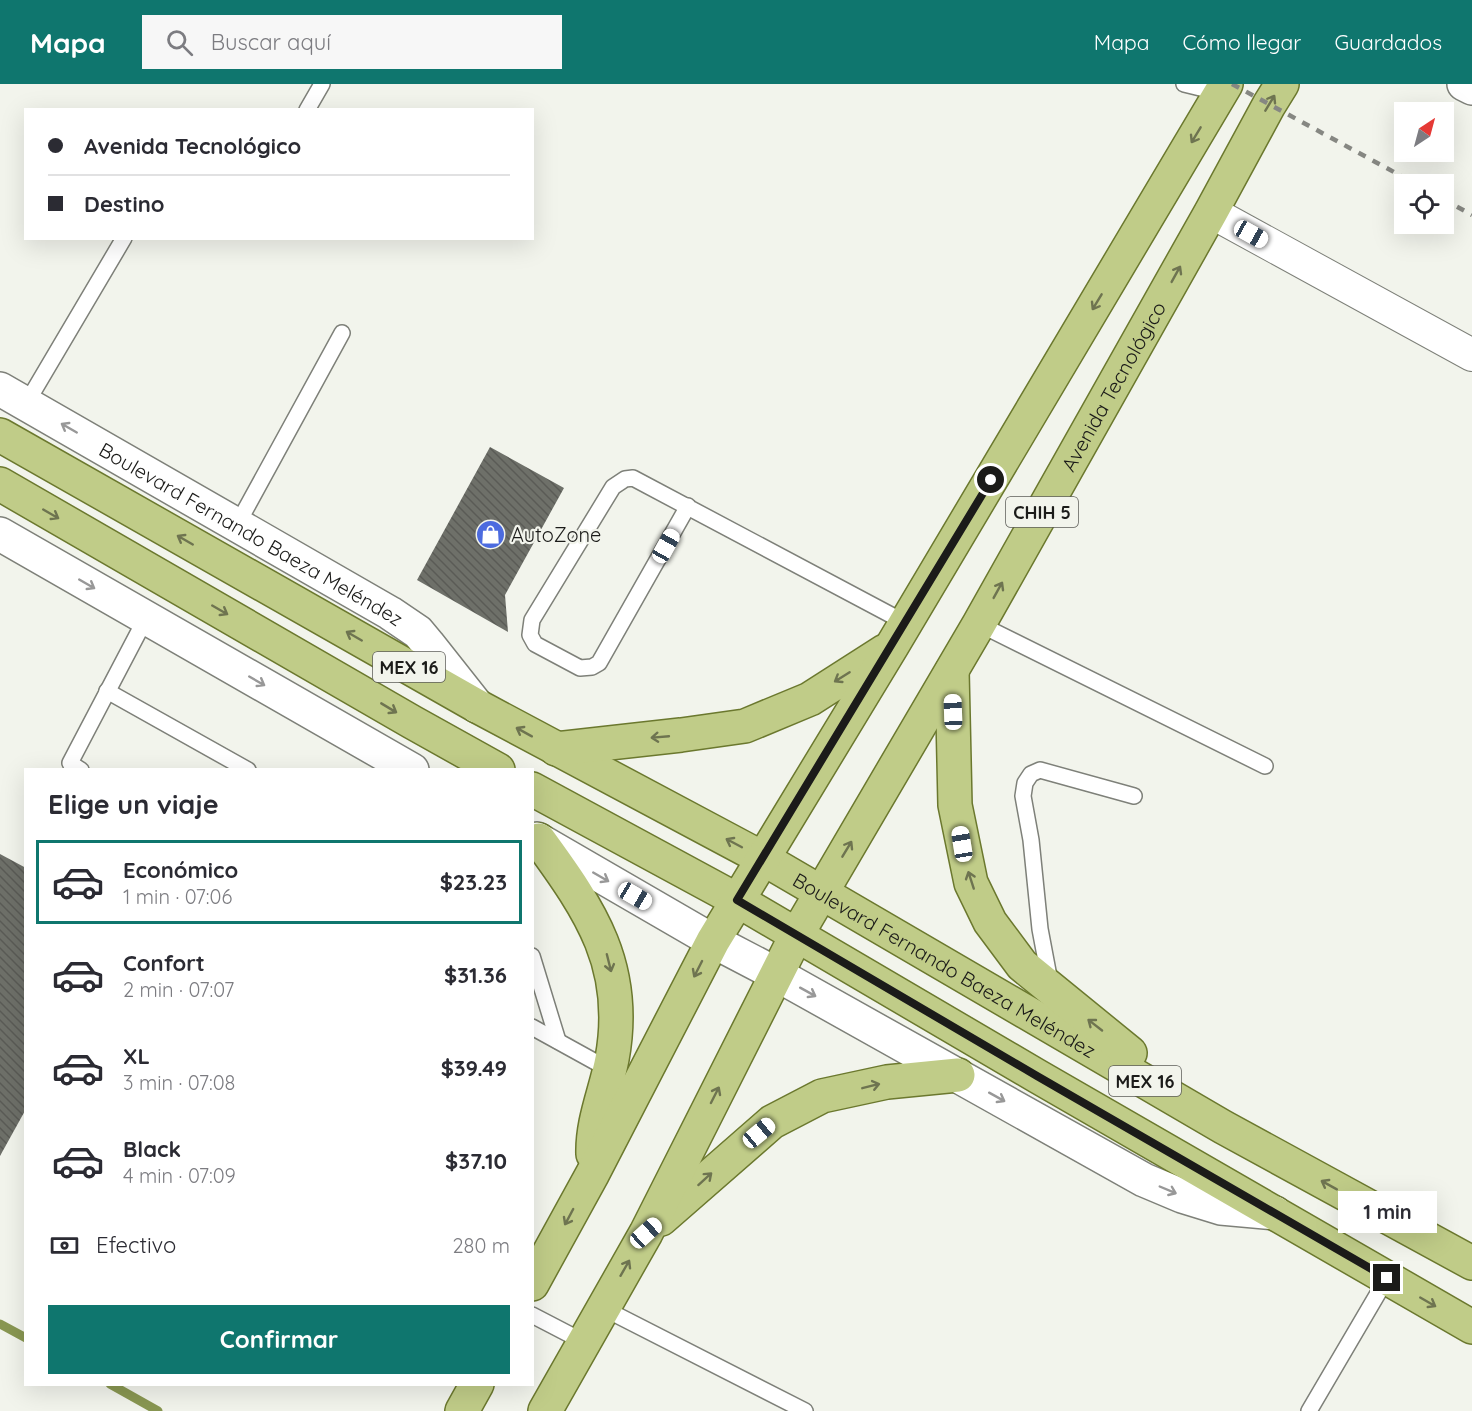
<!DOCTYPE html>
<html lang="es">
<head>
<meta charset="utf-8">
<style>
  :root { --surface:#fff; --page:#f7f7f7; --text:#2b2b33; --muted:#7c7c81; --line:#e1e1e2; --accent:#0f766e }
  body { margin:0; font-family:Quicksand,sans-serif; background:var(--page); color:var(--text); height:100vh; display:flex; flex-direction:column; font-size:22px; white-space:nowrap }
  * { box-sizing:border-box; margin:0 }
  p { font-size:20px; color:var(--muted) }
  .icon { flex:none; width:33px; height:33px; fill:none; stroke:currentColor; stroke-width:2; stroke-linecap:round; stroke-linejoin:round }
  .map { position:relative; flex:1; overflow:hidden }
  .details { position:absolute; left:24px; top:684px; width:510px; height:618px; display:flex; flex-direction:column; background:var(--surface); border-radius:0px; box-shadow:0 6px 24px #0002 }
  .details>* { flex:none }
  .top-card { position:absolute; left:24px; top:24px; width:510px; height:132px; border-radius:0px; box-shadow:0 6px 24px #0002; display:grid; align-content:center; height:132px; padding:0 24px; background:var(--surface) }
  .needle { width:39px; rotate:36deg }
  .fabs { position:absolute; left:1394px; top:18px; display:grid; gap:12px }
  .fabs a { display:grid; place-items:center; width:60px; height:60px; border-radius:0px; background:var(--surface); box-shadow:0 6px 24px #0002; font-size:30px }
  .end { position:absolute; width:27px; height:27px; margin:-14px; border:8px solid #1b1b19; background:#fff; box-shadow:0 0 0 3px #fff }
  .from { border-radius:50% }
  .bubble { position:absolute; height:42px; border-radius:0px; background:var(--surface); box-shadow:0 6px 24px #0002; font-size:20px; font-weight:800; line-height:42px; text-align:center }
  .car { position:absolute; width:18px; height:36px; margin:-18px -9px; border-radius:8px; box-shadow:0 0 4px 2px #0007; background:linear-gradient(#fff 24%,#345 0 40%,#fff 0 76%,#345 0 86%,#fff 0) }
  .top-card b { display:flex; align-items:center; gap:21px; height:57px; font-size:22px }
  .top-card b+b { border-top:2px solid var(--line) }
  .top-card i { width:15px; height:15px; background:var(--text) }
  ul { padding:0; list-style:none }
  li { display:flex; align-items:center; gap:18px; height:84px; margin:0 12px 9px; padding:0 12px; border:3px solid transparent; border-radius:0px }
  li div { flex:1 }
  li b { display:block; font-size:22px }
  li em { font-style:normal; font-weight:800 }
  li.on { border-color:var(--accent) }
  li>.icon { width:54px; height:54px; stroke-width:1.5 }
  h2 { padding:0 24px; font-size:27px; line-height:72px }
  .pay { display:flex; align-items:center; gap:15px; height:66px; padding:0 24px; font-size:22px }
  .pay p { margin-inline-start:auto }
  .cta { display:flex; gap:12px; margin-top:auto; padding:12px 24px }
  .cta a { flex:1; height:69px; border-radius:0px; background:var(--accent); color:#fff; font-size:24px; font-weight:800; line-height:69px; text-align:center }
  header { display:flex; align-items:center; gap:36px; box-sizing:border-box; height:84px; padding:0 30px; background:var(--accent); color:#fff }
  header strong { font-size:28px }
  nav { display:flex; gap:33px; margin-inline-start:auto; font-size:21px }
  .search { width:420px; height:54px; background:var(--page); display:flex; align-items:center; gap:15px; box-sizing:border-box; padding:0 21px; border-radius:0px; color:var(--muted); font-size:22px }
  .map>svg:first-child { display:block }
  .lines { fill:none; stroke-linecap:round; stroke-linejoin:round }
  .stream { stroke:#899752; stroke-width:9 }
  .building { fill:url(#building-back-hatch) }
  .service-casing { stroke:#7e8079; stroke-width:18 }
  .minor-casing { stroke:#7e8079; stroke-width:34 }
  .tertiary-casing { stroke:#7e8079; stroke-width:36 }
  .primary-casing { stroke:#6b782e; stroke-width:36 }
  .service { stroke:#fff; stroke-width:15 }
  .minor { stroke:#fff; stroke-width:32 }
  .tertiary { stroke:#fff; stroke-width:33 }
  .primary { stroke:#c0cc88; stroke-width:33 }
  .rail { stroke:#868782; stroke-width:4.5; stroke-dasharray:8 8; stroke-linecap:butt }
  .oneway { stroke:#6e7450 }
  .oneway2 { stroke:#989898 }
  .route { stroke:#1b1b19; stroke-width:8 }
  .labels { text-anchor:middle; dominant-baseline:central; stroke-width:4.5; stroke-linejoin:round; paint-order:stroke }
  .shield { fill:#f2f4ec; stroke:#5c5c58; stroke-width:1.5 }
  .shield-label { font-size:18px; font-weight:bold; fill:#1b1b19 }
  .street-label { font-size:20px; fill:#1b1b19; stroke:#f2f4ec }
  .poi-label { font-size:20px; fill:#1b1b19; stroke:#f2f4ec; text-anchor:start }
</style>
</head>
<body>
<header>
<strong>Mapa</strong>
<div class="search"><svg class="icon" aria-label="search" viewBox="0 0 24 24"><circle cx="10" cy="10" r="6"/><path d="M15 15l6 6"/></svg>Buscar aquí</div>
<nav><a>Mapa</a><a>Cómo llegar</a><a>Guardados</a></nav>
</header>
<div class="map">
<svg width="1472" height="1327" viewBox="0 0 1472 1327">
  <defs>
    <pattern id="building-back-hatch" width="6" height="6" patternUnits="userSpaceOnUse" patternTransform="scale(1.5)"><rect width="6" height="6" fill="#6e7069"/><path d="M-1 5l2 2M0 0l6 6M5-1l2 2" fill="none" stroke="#5a5b56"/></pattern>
  </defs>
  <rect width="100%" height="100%" fill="#f2f4ec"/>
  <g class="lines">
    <g class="stream">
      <polyline points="0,1240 26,1254"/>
      <polyline points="110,1300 158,1327"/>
    </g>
  </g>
  <g class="building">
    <polygon points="490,363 564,404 505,511 508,548 417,496"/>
    <polygon points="0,770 26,784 26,1025 0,1072"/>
  </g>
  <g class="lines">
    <defs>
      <g id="service">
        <polyline points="1184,0 1221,9"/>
        <polyline points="307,26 322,0"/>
        <polyline points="26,320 124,154"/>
        <polyline points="688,422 599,579 592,583 580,584 535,560 530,551 532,536 613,403 625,395 633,394 906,539"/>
        <polyline points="237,441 342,249"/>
        <polyline points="979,540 1265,682"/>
        <polyline points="107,607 248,686"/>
        <polyline points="81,686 70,679 146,534"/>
        <polyline points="532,872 558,957"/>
        <polyline points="1050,898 1040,845 1031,756 1023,712 1025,699 1031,690 1040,686 1134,712"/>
        <polyline points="532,943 610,986"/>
        <polyline points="603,1224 805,1327"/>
        <polyline points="532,1231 584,1258"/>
        <polyline points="1309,1327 1387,1194"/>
      </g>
      <polyline id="minor" points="1211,128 1472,271"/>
      <g id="tertiary">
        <polyline points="1464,0 1472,4"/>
        <path id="s1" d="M0 305 390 529 418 548 428 560 477 622"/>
        <polyline points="0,450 412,686"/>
        <polyline points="537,755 713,857 776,890 1144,1096 1182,1112 1221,1124 1275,1129"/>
      </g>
      <g id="primary">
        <path id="s2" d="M0 351 477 622 762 774 1223 1043 1472 1179"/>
        <polyline points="0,400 412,638 498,686"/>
        <polyline points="952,587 955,721 971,799 990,838 1022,881 1130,969"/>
        <polyline points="556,665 681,651 745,642 810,615 885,567"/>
        <polyline points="532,705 737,816 1037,992 1472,1243"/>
        <path d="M539 756C591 827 629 883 612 975 606 1007 592 1037 593 1070"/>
        <polyline points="661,1135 772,1038 822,1012 887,998 958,991"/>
        <polyline points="532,1200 593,1089 713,857 892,562 1226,0"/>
        <polyline points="462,1327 477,1300"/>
        <path id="s3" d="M545 1327 646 1149 796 852 979 540 1211 128 1269 21 1282 0"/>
      </g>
    </defs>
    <use href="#service" class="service-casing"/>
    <use href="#minor" class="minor-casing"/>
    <use href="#tertiary" class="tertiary-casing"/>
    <use href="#primary" class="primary-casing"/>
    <use href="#service" class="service"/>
    <use href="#minor" class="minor"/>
    <use href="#tertiary" class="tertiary"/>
    <use href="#primary" class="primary"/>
    <g class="rail">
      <polyline points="1232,0 1416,100"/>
      <polyline points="1443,115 1472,131"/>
    </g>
  </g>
  <defs><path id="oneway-shaft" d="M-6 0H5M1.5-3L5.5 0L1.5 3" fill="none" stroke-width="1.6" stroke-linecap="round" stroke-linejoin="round" transform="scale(1.5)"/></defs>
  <g class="oneway">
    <use href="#oneway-shaft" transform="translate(1270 19) rotate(-59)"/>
    <use href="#oneway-shaft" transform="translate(1196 51) rotate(121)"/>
    <use href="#oneway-shaft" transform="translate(1176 190) rotate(-61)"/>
    <use href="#oneway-shaft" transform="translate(1097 218) rotate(121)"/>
    <use href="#oneway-shaft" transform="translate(51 430) rotate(30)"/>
    <use href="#oneway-shaft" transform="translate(185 456) rotate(-150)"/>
    <use href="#oneway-shaft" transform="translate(998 506) rotate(-61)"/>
    <use href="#oneway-shaft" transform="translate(220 526) rotate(30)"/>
    <use href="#oneway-shaft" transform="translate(354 552) rotate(-150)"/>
    <use href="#oneway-shaft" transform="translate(842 593) rotate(148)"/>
    <use href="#oneway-shaft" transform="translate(389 624) rotate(31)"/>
    <use href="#oneway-shaft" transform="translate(524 648) rotate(-151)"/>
    <use href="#oneway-shaft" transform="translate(660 653) rotate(175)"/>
    <use href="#oneway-shaft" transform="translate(734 759) rotate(-152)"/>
    <use href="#oneway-shaft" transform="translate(847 765) rotate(-59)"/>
    <use href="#oneway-shaft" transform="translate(971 796) rotate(-108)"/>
    <use href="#oneway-shaft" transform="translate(609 879) rotate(76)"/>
    <use href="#oneway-shaft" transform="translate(698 885) rotate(117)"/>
    <use href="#oneway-shaft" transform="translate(1095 941) rotate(-142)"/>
    <use href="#oneway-shaft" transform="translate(871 1002) rotate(-14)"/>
    <use href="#oneway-shaft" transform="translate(715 1011) rotate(-63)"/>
    <use href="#oneway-shaft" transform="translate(705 1095) rotate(-42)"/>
    <use href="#oneway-shaft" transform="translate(1329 1101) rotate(-151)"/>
    <use href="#oneway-shaft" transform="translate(569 1133) rotate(118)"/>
    <use href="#oneway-shaft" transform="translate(625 1184) rotate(-60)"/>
    <use href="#oneway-shaft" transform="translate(1428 1218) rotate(30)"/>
  </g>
  <g class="oneway2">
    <use href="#oneway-shaft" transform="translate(69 344) rotate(-150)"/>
    <use href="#oneway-shaft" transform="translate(87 500) rotate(30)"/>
    <use href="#oneway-shaft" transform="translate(257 597) rotate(30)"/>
    <use href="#oneway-shaft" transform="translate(601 793) rotate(30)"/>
    <use href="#oneway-shaft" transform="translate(808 908) rotate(29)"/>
    <use href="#oneway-shaft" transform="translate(997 1013) rotate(29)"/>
    <use href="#oneway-shaft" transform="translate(1168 1106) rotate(23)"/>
  </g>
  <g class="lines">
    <polyline class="route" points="991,396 737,816 1037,992 1387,1194"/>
  </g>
  <defs>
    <symbol id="shop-disc" viewBox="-11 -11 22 22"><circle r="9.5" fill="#4c6bdf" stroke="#f2f4ec"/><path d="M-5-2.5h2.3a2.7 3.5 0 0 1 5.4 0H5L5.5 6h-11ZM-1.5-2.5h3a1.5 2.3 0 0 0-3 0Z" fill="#fff"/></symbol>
  </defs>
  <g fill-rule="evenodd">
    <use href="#shop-disc" x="474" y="434" width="33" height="33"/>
  </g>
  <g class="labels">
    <g class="shield">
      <rect x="1006" y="413" width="72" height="30" rx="4.5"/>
      <rect x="373" y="568" width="72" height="30" rx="4.5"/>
      <rect x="1109" y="982" width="72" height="30" rx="4.5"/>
    </g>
    <g class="shield-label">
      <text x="1042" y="428">CHIH 5</text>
      <text x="409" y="583">MEX 16</text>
      <text x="1145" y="997">MEX 16</text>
    </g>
    <g class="street-label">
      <text stroke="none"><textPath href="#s3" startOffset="1172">Avenida Tecnológico</textPath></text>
      <text stroke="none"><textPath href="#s1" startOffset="290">Boulevard Fernando Baeza Meléndez</textPath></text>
      <text stroke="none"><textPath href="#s2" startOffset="1083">Boulevard Fernando Baeza Meléndez</textPath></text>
    </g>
    <g class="poi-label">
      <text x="511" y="450">AutoZone</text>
    </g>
  </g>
</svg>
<div class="fabs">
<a><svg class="needle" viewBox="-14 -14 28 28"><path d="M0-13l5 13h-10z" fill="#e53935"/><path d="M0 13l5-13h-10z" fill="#7c7c81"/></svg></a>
<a><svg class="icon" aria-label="locate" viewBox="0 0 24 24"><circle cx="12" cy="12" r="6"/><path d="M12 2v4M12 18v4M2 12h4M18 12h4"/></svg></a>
</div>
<i class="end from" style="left:991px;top:396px"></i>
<i class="end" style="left:1387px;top:1194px"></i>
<div class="bubble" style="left:1338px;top:1107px;width:99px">1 min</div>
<i class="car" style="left:1251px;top:150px;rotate:119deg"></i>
<i class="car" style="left:666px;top:462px;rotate:29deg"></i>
<i class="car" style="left:953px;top:628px;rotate:358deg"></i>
<i class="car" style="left:962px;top:760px;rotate:351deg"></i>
<i class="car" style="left:635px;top:812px;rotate:120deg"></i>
<i class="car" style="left:759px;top:1049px;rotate:50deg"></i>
<i class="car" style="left:646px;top:1149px;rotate:48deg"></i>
<div class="top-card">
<b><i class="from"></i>Avenida Tecnológico</b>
<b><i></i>Destino</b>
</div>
<section class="details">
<h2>Elige un viaje</h2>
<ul>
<li class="on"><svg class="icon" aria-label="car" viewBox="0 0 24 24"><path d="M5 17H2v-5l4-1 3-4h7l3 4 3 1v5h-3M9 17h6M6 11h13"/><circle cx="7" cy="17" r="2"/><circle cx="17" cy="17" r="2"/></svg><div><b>Económico</b><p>1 min · 07:06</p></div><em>$23.23</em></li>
<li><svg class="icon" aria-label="car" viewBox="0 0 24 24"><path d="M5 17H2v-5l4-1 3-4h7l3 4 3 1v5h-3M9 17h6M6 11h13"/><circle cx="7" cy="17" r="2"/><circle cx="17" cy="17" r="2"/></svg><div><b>Confort</b><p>2 min · 07:07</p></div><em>$31.36</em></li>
<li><svg class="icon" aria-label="car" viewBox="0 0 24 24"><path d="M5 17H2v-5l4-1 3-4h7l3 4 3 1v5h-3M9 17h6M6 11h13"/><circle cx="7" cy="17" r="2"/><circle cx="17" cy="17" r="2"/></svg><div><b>XL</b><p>3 min · 07:08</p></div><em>$39.49</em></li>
<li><svg class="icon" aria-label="car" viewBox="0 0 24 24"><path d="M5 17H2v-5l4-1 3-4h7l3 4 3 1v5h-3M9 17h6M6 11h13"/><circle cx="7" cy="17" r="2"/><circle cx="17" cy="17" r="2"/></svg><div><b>Black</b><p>4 min · 07:09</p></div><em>$37.10</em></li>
</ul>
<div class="pay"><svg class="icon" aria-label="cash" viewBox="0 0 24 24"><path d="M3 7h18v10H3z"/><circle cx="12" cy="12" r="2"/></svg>Efectivo<p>280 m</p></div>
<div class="cta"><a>Confirmar</a></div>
</section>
</div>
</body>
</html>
